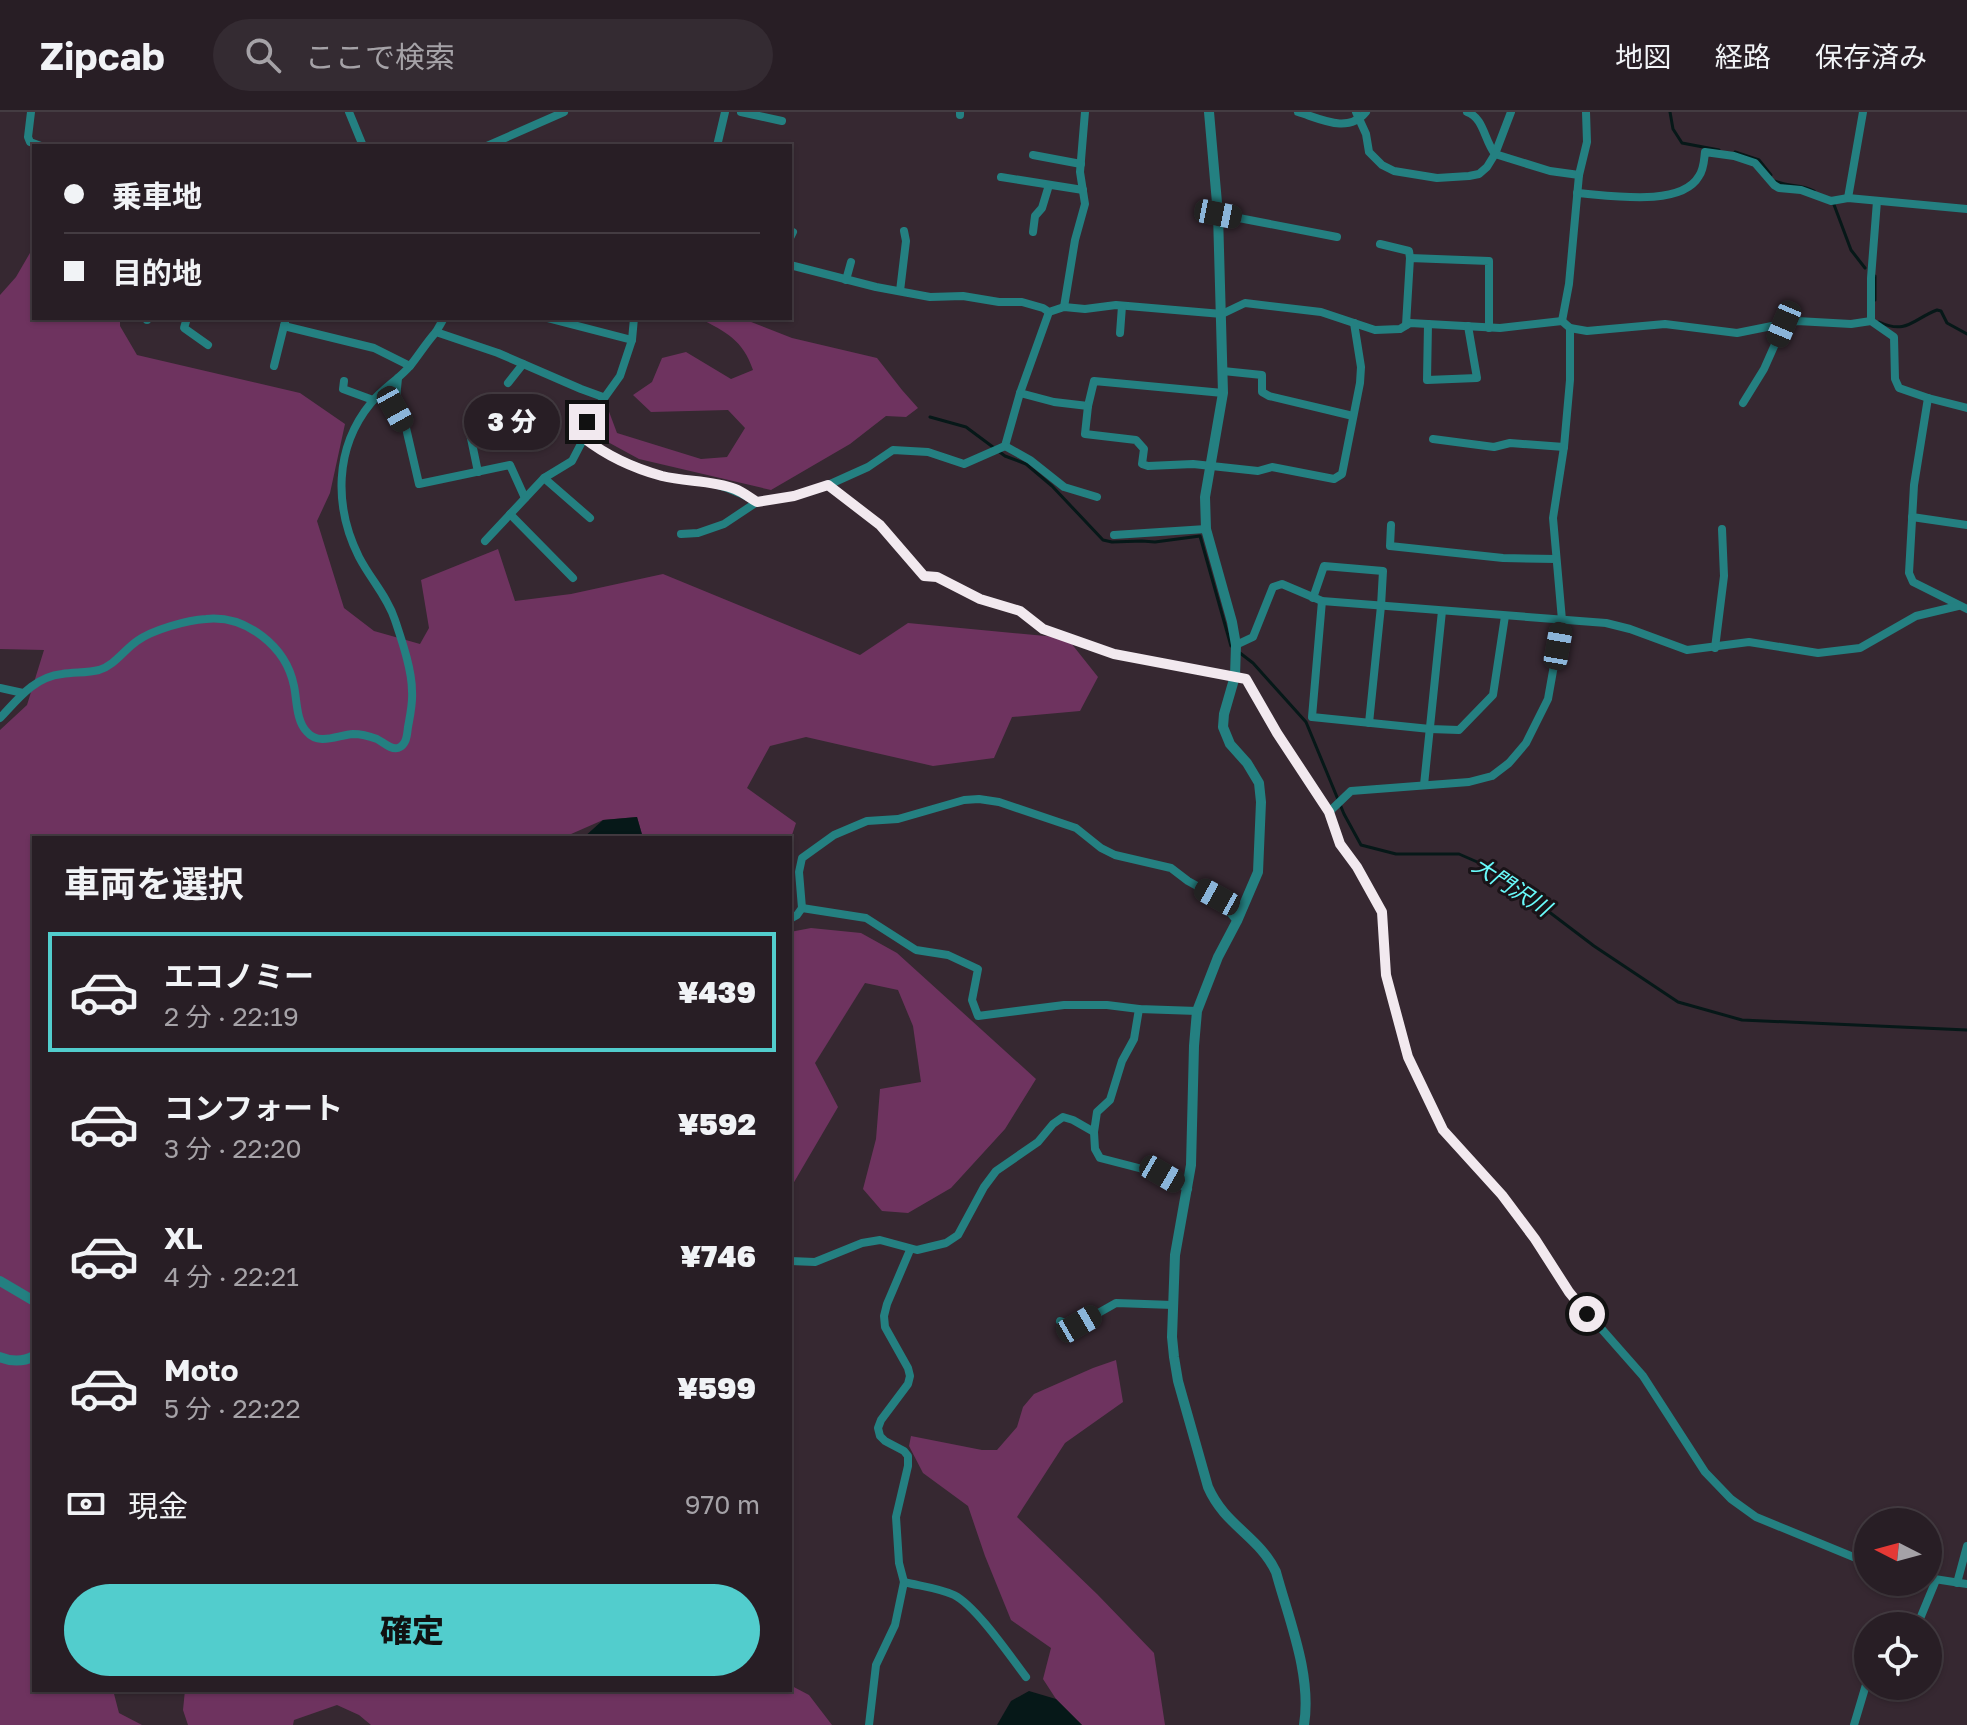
<!DOCTYPE html>
<html lang="ja">
<head>
<meta charset="utf-8">
<style>
  :root { --surface:#281e25; --page:#342b32; --text:#f1f3f6; --muted:#a5a2a7; --line:#443c42; --accent:#52cdcd }
  body { margin:0; font-family:"Golos Text","Noto Sans JP",sans-serif; background:var(--page); color:var(--text); height:100vh; display:flex; flex-direction:column; font-size:30px; white-space:nowrap }
  * { box-sizing:border-box; margin:0 }
  p { font-size:26px; color:var(--muted) }
  .icon { flex:none; width:44px; height:44px; fill:none; stroke:currentColor; stroke-width:2; stroke-linecap:round; stroke-linejoin:round }
  .map { position:relative; flex:1; overflow:hidden }
  .panel { position:absolute; left:32px; top:724px; width:760px; height:856px; display:flex; flex-direction:column; background:var(--surface); border-radius:0px; box-shadow:0 2px 6px #0004,0 0 0 2px var(--line) }
  .panel>* { flex:none }
  .hud { position:absolute; left:32px; top:32px; width:760px; height:176px; border-radius:0px; box-shadow:0 2px 6px #0004,0 0 0 2px var(--line); display:grid; align-content:center; height:176px; padding:0 32px; background:var(--surface) }
  .needle { width:52px; rotate:276deg }
  .buttons { position:absolute; left:1854px; top:1396px; display:grid; gap:16px }
  .buttons a { display:grid; place-items:center; width:88px; height:88px; border-radius:50%; background:var(--surface); box-shadow:0 2px 6px #0004,0 0 0 2px var(--line); font-size:40px }
  .end { position:absolute; width:36px; height:36px; margin:-18px; border:10px solid #f2e9ef; background:#111; box-shadow:0 0 0 4px #111 }
  .from { border-radius:50% }
  .bubble { position:absolute; height:56px; border-radius:28px; background:var(--surface); box-shadow:0 2px 6px #0004,0 0 0 2px var(--line); font-size:26px; font-weight:800; line-height:56px; text-align:center }
  .car { position:absolute; width:24px; height:48px; margin:-24px -12px; border-radius:10px; box-shadow:0 0 6px 2px #0007; background:linear-gradient(#222 24%,#8ab4d8 0 40%,#222 0 76%,#8ab4d8 0 86%,#222 0) }
  .hud b { display:flex; align-items:center; gap:28px; height:76px; font-size:30px }
  .hud b+b { border-top:2px solid var(--line) }
  .hud i { width:20px; height:20px; background:var(--text) }
  ul { padding:0; list-style:none }
  li { display:flex; align-items:center; gap:24px; height:120px; margin:0 16px 12px; padding:0 16px; border:4px solid transparent; border-radius:0px }
  li div { flex:1 }
  li b { display:block; font-size:30px }
  li em { font-style:normal; font-weight:800 }
  li.current { border-color:var(--accent) }
  li>.icon { width:72px; height:72px; stroke-width:1.5 }
  h2 { padding:0 32px; font-size:36px; line-height:96px }
  .pay { display:flex; align-items:center; gap:20px; height:88px; padding:0 32px; font-size:30px }
  .pay p { margin-inline-start:auto }
  .button { display:flex; gap:16px; margin-top:auto; padding:16px 32px }
  .button a { flex:1; height:92px; border-radius:48px; background:var(--accent); color:#111; font-size:32px; font-weight:800; line-height:92px; text-align:center }
  header { display:flex; align-items:center; gap:48px; box-sizing:border-box; height:112px; padding:0 40px; background:var(--surface); border-bottom:2px solid var(--line) }
  header strong { font-size:38px }
  nav { display:flex; gap:44px; margin-inline-start:auto; font-size:28px }
  .search { width:560px; height:72px; background:var(--page); display:flex; align-items:center; gap:20px; box-sizing:border-box; padding:0 28px; border-radius:44px; color:var(--muted); font-size:30px }
  .map>svg:first-child { display:block }
  .green { fill:#6e335f }
  .water { fill:#061818 }
  .lines { fill:none; stroke-linecap:round; stroke-linejoin:round }
  .stream { stroke:#061818; stroke-width:3 }
  .minor { stroke:#248081; stroke-width:8 }
  .tertiary { stroke:#248081; stroke-width:10 }
  .route { stroke:#f2e9ef; stroke-width:10 }
  .labels { text-anchor:middle; dominant-baseline:central; stroke-width:6; stroke-linejoin:round; paint-order:stroke }
  .water-label { font-size:22px; font-style:italic; fill:#69fbfb; stroke:#191317 }
</style>
</head>
<body>
<header>
<strong>Zipcab</strong>
<div class="search"><svg class="icon" aria-label="search" viewBox="0 0 24 24"><circle cx="10" cy="10" r="6"/><path d="M15 15l6 6"/></svg>ここで検索</div>
<nav><a>地図</a><a>経路</a><a>保存済み</a></nav>
</header>
<div class="map">
<svg width="1967" height="1613" viewBox="0 0 1967 1613">
  <rect width="100%" height="100%" fill="#362831"/>
  <g class="green">
    <polygon points="34,134 34,206 120,206 120,214 137,243 300,281 345,312 330,381 317,409 344,496 374,519 420,532 429,516 421,468 498,437 515,489 571,482 663,462 860,543 908,511 1067,526 1098,565 1080,599 1012,605 994,646 933,654 806,625 770,634 747,676 796,711 790,729 790,726 643,726 637,705 603,708 562,726 34,726 34,1578 113,1578 119,1601 142,1613 0,1613 0,618 27,593 44,538 0,537 0,183 16,165"/>
    <path d="M699 206H741L792 226 877 246 902 278 918 296 906 305 886 304 850 332 771 378 639 347 606 329 600 316 608 297 617 321 701 347 727 345 745 316 728 298 651 300 633 283 652 270 662 246 686 240 731 267 753 258C743 228 726 220 699 206Z"/>
    <polygon points="811,816 861,821 897,841 1036,967 1005,1017 951,1076 908,1101 882,1099 863,1077 876,1027 880,977 921,970 913,914 898,878 865,871 815,951 838,995 790,1077 790,820"/>
    <polygon points="1116,1248 1123,1290 1065,1331 1017,1405 1097,1482 1154,1541 1165,1613 1082,1613 1056,1587 1043,1567 1051,1536 1011,1508 985,1444 968,1394 923,1361 909,1334 911,1324 982,1338 997,1338 1017,1315 1023,1295 1034,1282 1093,1256"/>
    <polygon points="790,1573 809,1583 832,1613 371,1613 359,1603 337,1593 294,1608 293,1613 188,1613 183,1598 185,1578 790,1578"/>
  </g>
  <g class="water">
    <polygon points="637,705 643,726 583,726 603,708"/>
    <polygon points="1029,1579 1056,1587 1082,1613 997,1613 1011,1589"/>
  </g>
  <g class="lines">
    <g class="stream">
      <polyline points="1670,0 1673,17 1682,31 1719,38"/>
      <polyline points="1735,40 1759,48 1771,63"/>
      <path d="M1775 69C1788 75 1801 72 1814 79"/>
      <polyline points="1833,90 1851,138 1865,156"/>
      <polyline points="1875,188 1875,164"/>
      <path d="M1879 210C1907 223 1913 207 1937 198L1941 199 1947 211 1967 222"/>
      <polyline points="930,305 966,315 1005,344 1026,352 1052,374 1103,428 1112,430 1142,429 1155,430 1200,424 1231,534"/>
      <polyline points="1240,541 1253,551 1306,610 1344,702 1361,733 1396,742 1459,742 1491,756 1594,834 1678,890 1742,908 1967,918"/>
    </g>
    <g class="minor">
      <polyline points="31,0 28,25 30,30 41,34"/>
      <polyline points="349,0 363,34"/>
      <polyline points="741,0 782,9"/>
      <path d="M1298 0C1321 7 1348 22 1366 0"/>
      <polyline points="1356,0 1366,22 1369,40 1382,53 1394,59 1437,66 1469,64 1479,62 1487,55 1495,42 1550,59 1579,63"/>
      <path d="M1467 0C1484 6 1484 28 1495 42"/>
      <polyline points="960,3 960,0"/>
      <polyline points="487,34 564,0"/>
      <polyline points="717,34 725,0"/>
      <polyline points="1495,42 1511,0"/>
      <polyline points="1033,43 1081,52"/>
      <polyline points="1001,65 1083,78"/>
      <path d="M1577 81C1608 83 1681 96 1699 64 1704 57 1704 48 1705 40L1734 44 1755 51 1774 73 1779 76 1801 78 1831 89 1848 86 1967 97"/>
      <polyline points="1848,86 1863,0"/>
      <polyline points="1218,102 1337,125"/>
      <polyline points="1033,120 1035,104 1042,96 1049,73"/>
      <polyline points="790,126 793,120"/>
      <polyline points="1380,132 1409,139 1410,146"/>
      <polyline points="790,153 876,175 930,185 963,184 999,190 1022,190 1043,196 1049,200 1064,195 1085,197 1116,193 1222,202 1245,191 1321,200 1375,218 1400,217 1410,211 1500,216 1562,209 1570,216 1570,268 1564,335 1553,406 1562,508 1548,587 1526,631 1509,651 1492,664 1469,670 1351,679 1329,700"/>
      <polyline points="846,168 851,150"/>
      <polyline points="900,179 906,129 904,119"/>
      <polyline points="1064,195 1075,128 1085,92 1080,60 1085,0"/>
      <polyline points="187,206 184,216 208,233"/>
      <polyline points="286,206 284,214 374,236 410,254"/>
      <polyline points="547,206 632,228"/>
      <polyline points="147,208 147,206"/>
      <polyline points="1562,209 1569,172 1579,63 1587,30 1586,0"/>
      <polyline points="1871,209 1871,166 1877,89"/>
      <polyline points="1428,212 1427,268 1477,266 1468,214"/>
      <polyline points="1406,213 1410,146 1489,149 1489,216"/>
      <polyline points="1570,216 1587,219 1665,212 1737,221 1797,209 1851,212 1871,209 1894,225 1895,267 1899,276 1928,286 1967,296"/>
      <polyline points="436,220 444,206"/>
      <polyline points="1120,221 1122,194"/>
      <polyline points="274,254 284,214"/>
      <polyline points="1223,259 1262,263 1262,280 1269,284 1353,304"/>
      <polyline points="398,266 395,297 406,316 419,372 510,353 525,386"/>
      <polyline points="344,269 343,277 373,288"/>
      <polyline points="508,271 523,252"/>
      <polyline points="1020,281 1054,290 1088,294 1094,269 1223,281"/>
      <polyline points="1928,286 1914,373 1909,461 1913,470 1967,497"/>
      <polyline points="1743,291 1764,257 1784,212"/>
      <polyline points="1088,294 1085,322 1136,328 1144,337 1142,352 1148,354 1193,352 1258,359 1272,355 1334,367 1342,362 1360,271 1361,255 1354,211"/>
      <polyline points="468,312 478,360"/>
      <path d="M584 326C607 344 633 355 662 364 674 367 687 367 699 369 721 372 738 379 757 390"/>
      <polyline points="1433,327 1494,335 1510,331 1564,335"/>
      <polyline points="1005,334 1020,281 1049,200"/>
      <polyline points="1005,334 1030,348 1064,375 1097,385"/>
      <polyline points="544,366 590,406"/>
      <polyline points="828,373 880,413 924,464 937,465 980,487 1020,499 1043,517 1114,542 1246,567 1277,621 1329,700 1340,732 1357,755 1382,800 1386,863 1408,945 1443,1018 1502,1083 1535,1127 1569,1180 1643,1264 1705,1360 1731,1387 1756,1405 1868,1451"/>
      <polyline points="510,402 573,466"/>
      <polyline points="1912,405 1967,413"/>
      <polyline points="1391,413 1390,434 1503,446 1556,447"/>
      <polyline points="681,422 698,421 724,412 757,390 794,384 828,373 868,355 893,338 928,340 964,352 1005,334"/>
      <polyline points="1114,423 1206,417"/>
      <polyline points="485,429 544,366 572,349 584,326 587,310 620,264 632,228 634,206"/>
      <polyline points="1313,486 1324,454 1383,459 1381,494 1369,611"/>
      <polyline points="1322,489 1312,605 1430,617 1459,618 1493,583 1505,504"/>
      <polyline points="1236,533 1253,525 1273,475 1282,472 1322,489 1606,511 1630,517 1687,538 1749,530 1818,541 1860,536 1916,504 1958,494"/>
      <polyline points="1715,536 1724,464 1722,417"/>
      <polyline points="0,576 23,581"/>
      <path d="M0 606C18 587 34 565 62 562 74 560 87 561 99 558 115 553 124 538 137 529 152 518 187 508 206 507 246 503 286 534 294 574 297 588 296 609 307 620 319 634 338 623 353 622 361 622 369 624 377 627 383 630 391 638 398 636 407 633 407 622 408 615 410 604 413 591 412 579 412 558 402 529 395 508 387 484 371 468 359 445 334 395 334 336 371 291 382 277 398 268 410 254 419 243 426 231 436 220L498 241 581 277 603 285"/>
      <polyline points="1424,673 1442,499"/>
      <polyline points="802,796 866,806 916,838 948,843 978,857 972,888 978,904 1064,893 1107,893 1139,897 1197,899"/>
      <polyline points="790,807 797,803 802,796 799,760 802,746 834,723 867,709 898,707 964,688 979,687 999,690 1076,716 1101,736 1115,743 1171,756 1188,769 1217,785 1237,809"/>
      <polyline points="1094,1020 1097,1000 1110,988 1122,949 1134,927 1139,897"/>
      <polyline points="790,1149 815,1150 862,1131 880,1128 917,1138 946,1131 958,1123 984,1075 996,1059 1038,1030 1053,1012 1063,1005 1073,1008 1094,1020 1095,1037 1100,1046 1162,1062 1188,1077"/>
      <polyline points="1060,1209 1072,1213 1079,1212 1116,1191 1173,1193"/>
      <polyline points="1928,1466 1967,1472"/>
      <path d="M904 1470C920 1474 939 1476 954 1483 976 1494 1010 1544 1026 1565"/>
      <polyline points="1957,1471 1967,1434"/>
      <polyline points="1917,1514 1936,1468"/>
      <polyline points="869,1613 876,1553 895,1513 904,1470 899,1451 896,1405 908,1354 908,1344 904,1339 885,1329 880,1324 878,1316 881,1308 908,1272 910,1264 908,1256 885,1215 884,1204 887,1192 910,1138"/>
      <polyline points="1854,1613 1868,1566"/>
    </g>
    <g class="tertiary">
      <path d="M1209 0 1218 102 1223 281 1205 385 1206 417 1232 510 1236 533 1235 564 1224 602 1223 615 1230 632 1247 651 1259 671 1261 690 1258 760 1237 809 1218 845 1197 899 1194 934 1191 1053 1175 1143 1172 1225 1174 1245 1178 1269 1208 1375C1225 1414 1259 1424 1276 1460 1289 1508 1312 1563 1304 1613"/>
      <polyline points="0,1169 34,1189"/>
      <path d="M0 1245C12 1250 23 1250 34 1244"/>
    </g>
  </g>
  <g class="lines">
    <path class="route" d="M587 310 584 326C607 344 633 356 662 364 686 370 712 368 735 377 743 380 750 386 757 390L794 384 828 373 880 413 924 464 937 465 980 487 1020 499 1043 517 1114 542 1246 567 1277 621 1329 700 1340 732 1357 755 1382 800 1386 863 1408 945 1443 1018 1502 1083 1535 1127 1569 1180 1587 1202"/>
  </g>
  <g class="labels">
    <g class="water-label">
      <text transform="translate(1512 774) rotate(33)">大門沢川</text>
    </g>
  </g>
</svg>
<div class="buttons">
<a><svg class="needle" viewBox="-14 -14 28 28"><path d="M0-13l5 13h-10z" fill="#e53935"/><path d="M0 13l5-13h-10z" fill="#a5a2a7"/></svg></a>
<a><svg class="icon" aria-label="locate" viewBox="0 0 24 24"><circle cx="12" cy="12" r="6"/><path d="M12 2v4M12 18v4M2 12h4M18 12h4"/></svg></a>
</div>
<i class="end from" style="left:1587px;top:1202px"></i>
<i class="end" style="left:587px;top:310px"></i>
<div class="bubble" style="left:464px;top:282px;width:96px">3 分</div>
<i class="car" style="left:1218px;top:102px;rotate:101deg"></i>
<i class="car" style="left:1784px;top:212px;rotate:203deg"></i>
<i class="car" style="left:395px;top:297px;rotate:151deg"></i>
<i class="car" style="left:1558px;top:534px;rotate:10deg"></i>
<i class="car" style="left:1217px;top:785px;rotate:299deg"></i>
<i class="car" style="left:1162px;top:1062px;rotate:120deg"></i>
<i class="car" style="left:1079px;top:1212px;rotate:60deg"></i>
<div class="hud">
<b><i class="from"></i>乗車地</b>
<b><i></i>目的地</b>
</div>
<section class="panel">
<h2>車両を選択</h2>
<ul>
<li class="current"><svg class="icon" aria-label="car" viewBox="0 0 24 24"><path d="M5 17H2v-5l4-1 3-4h7l3 4 3 1v5h-3M9 17h6M6 11h13"/><circle cx="7" cy="17" r="2"/><circle cx="17" cy="17" r="2"/></svg><div><b>エコノミー</b><p>2 分 · 22:19</p></div><em>¥439</em></li>
<li><svg class="icon" aria-label="car" viewBox="0 0 24 24"><path d="M5 17H2v-5l4-1 3-4h7l3 4 3 1v5h-3M9 17h6M6 11h13"/><circle cx="7" cy="17" r="2"/><circle cx="17" cy="17" r="2"/></svg><div><b>コンフォート</b><p>3 分 · 22:20</p></div><em>¥592</em></li>
<li><svg class="icon" aria-label="car" viewBox="0 0 24 24"><path d="M5 17H2v-5l4-1 3-4h7l3 4 3 1v5h-3M9 17h6M6 11h13"/><circle cx="7" cy="17" r="2"/><circle cx="17" cy="17" r="2"/></svg><div><b>XL</b><p>4 分 · 22:21</p></div><em>¥746</em></li>
<li><svg class="icon" aria-label="car" viewBox="0 0 24 24"><path d="M5 17H2v-5l4-1 3-4h7l3 4 3 1v5h-3M9 17h6M6 11h13"/><circle cx="7" cy="17" r="2"/><circle cx="17" cy="17" r="2"/></svg><div><b>Moto</b><p>5 分 · 22:22</p></div><em>¥599</em></li>
</ul>
<div class="pay"><svg class="icon" aria-label="cash" viewBox="0 0 24 24"><path d="M3 7h18v10H3z"/><circle cx="12" cy="12" r="2"/></svg>現金<p>970 m</p></div>
<div class="button"><a>確定</a></div>
</section>
</div>
</body>
</html>
